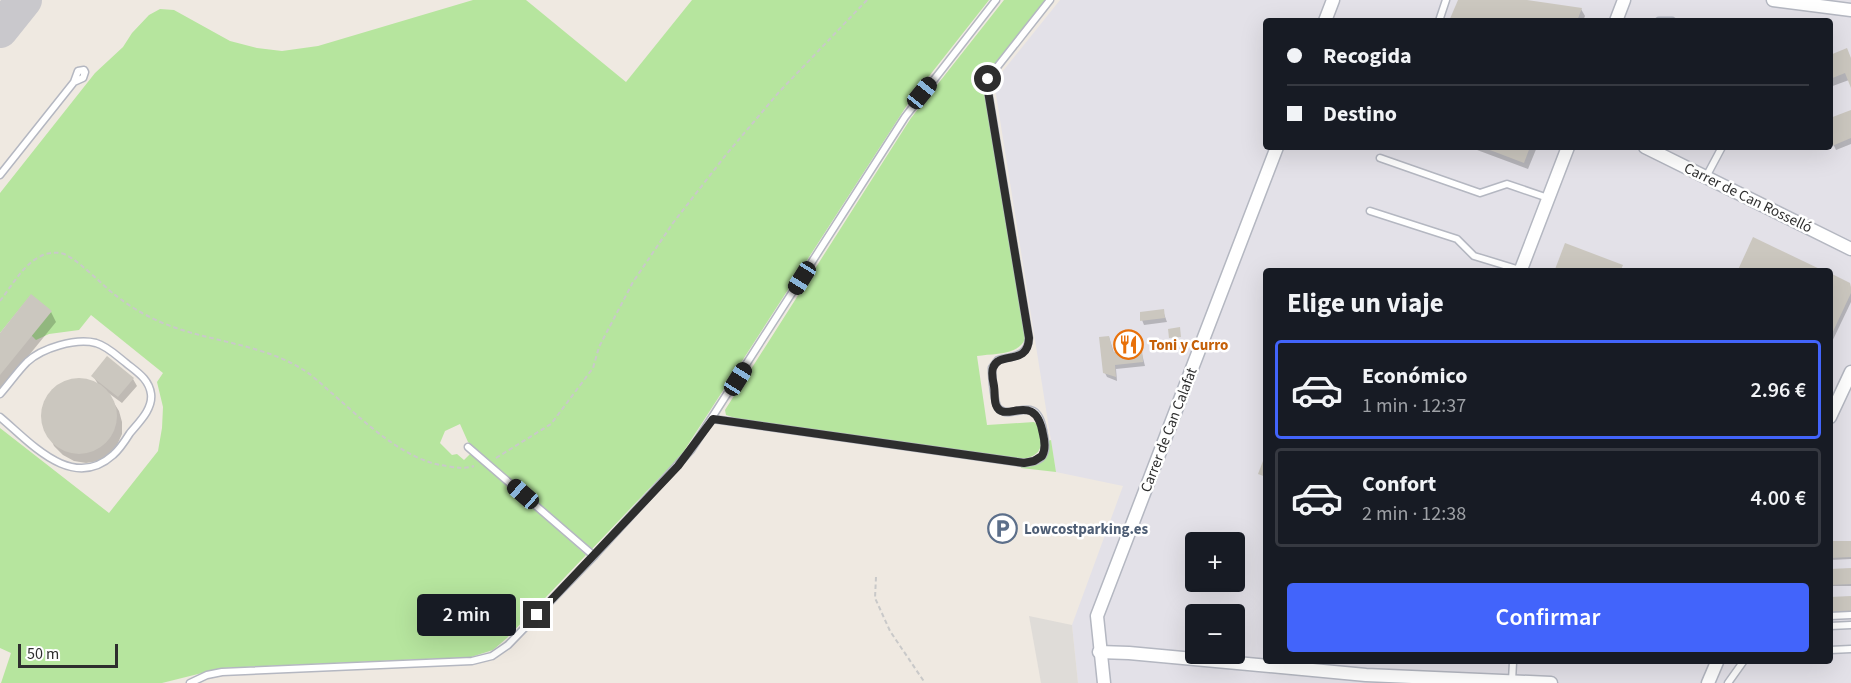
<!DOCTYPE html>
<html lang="es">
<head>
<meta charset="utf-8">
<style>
  :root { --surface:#171b24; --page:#242831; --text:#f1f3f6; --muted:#9ea1a6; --line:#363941; --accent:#4264fb }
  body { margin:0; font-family:"Source Sans 3",sans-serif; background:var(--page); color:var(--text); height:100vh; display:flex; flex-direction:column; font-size:22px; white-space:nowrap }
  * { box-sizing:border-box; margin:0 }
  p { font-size:20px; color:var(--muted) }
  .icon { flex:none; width:33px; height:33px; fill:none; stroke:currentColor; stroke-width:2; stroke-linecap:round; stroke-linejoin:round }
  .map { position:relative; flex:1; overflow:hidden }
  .drawer { position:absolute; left:1263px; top:268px; width:570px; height:396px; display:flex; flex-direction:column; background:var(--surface); border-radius:6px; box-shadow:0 6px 24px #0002 }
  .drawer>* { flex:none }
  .top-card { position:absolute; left:1263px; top:18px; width:570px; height:132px; border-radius:6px; box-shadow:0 6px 24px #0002; display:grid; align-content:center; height:132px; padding:0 24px; background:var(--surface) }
  .fabs { position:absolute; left:1185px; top:532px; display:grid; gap:12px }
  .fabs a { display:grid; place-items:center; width:60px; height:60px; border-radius:6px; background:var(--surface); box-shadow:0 6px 24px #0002; font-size:30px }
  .scale { position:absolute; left:18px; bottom:15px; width:100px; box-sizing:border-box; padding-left:6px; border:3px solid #2e2e2e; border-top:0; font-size:16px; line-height:21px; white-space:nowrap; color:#2e2e2e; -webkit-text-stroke:4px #fff; paint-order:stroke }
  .end { position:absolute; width:27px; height:27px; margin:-14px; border:8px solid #2e2e2e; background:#fff; box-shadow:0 0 0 3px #fff }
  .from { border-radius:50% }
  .bubble { position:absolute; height:42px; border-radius:6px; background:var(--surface); box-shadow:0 6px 24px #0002; font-size:20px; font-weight:600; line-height:42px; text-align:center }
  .car { position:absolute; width:18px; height:36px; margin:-18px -9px; border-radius:8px; box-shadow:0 0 4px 2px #0007; background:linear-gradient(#222 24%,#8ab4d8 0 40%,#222 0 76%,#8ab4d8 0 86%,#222 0) }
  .top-card b { display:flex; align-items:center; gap:21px; height:57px; font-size:22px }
  .top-card b+b { border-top:2px solid var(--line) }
  .top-card i { width:15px; height:15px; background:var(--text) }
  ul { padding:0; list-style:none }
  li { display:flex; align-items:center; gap:18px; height:99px; margin:0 12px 9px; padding:0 12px; border:3px solid var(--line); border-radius:6px }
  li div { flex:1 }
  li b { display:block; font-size:22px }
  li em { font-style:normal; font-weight:600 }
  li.active { border-color:var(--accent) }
  li>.icon { width:54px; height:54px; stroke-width:1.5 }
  h2 { padding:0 24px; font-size:27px; line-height:72px }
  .button { display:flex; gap:12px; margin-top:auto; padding:12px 24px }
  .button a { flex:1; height:69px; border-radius:6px; background:var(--accent); color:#fff; font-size:24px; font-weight:600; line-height:69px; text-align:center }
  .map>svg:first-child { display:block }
  .industrial { fill:#e3e1e8; fill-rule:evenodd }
  .green { fill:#b6e59e }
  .plaza { fill:#dfdcd8 }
  .shadow { fill:#0003 }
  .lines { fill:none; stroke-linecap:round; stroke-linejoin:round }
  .taxiway { stroke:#c9c8cc; stroke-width:36 }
  .building { fill:#cbc7bf }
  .service-casing { stroke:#b4b7c1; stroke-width:9 }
  .minor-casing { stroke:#b4b7c1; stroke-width:15 }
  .path { stroke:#c9c9c9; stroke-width:2; stroke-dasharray:4.5 3; stroke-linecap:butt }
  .service { stroke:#fff; stroke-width:6 }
  .minor { stroke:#fff; stroke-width:12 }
  .route { stroke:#2e2e2e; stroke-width:8 }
  .labels { text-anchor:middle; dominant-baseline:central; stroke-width:5; stroke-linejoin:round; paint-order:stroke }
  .street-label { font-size:15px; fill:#2e2e2e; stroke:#fff }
  .food-label { font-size:15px; font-weight:bold; fill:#c56008; stroke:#fff; text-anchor:start }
  .service-label { font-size:15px; font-weight:bold; fill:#4e5e75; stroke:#fff; text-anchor:start }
</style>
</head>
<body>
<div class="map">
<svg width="1851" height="683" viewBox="0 0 1851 683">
  <rect width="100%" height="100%" fill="#efe9e1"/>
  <path class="industrial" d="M1060 0H1851V683H1078L1072 625 1123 486 1056 472 994 82ZM1266 21H1830V147H1266ZM1266 272H1830V662H1266ZM1196 543H1234V582H1196ZM1196 615H1234V654H1196Z"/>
  <g class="green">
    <polygon points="473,0 526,0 626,82 692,0 989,0 911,99 682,454 592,549 468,442 460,424 445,431 440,443 452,455 457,454 464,460 470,454 474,455 586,555 507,638 493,650 471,657 222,668 162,683 1,683 11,653 0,648 0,428 109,513 158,451 162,428 163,407 157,382 163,373 91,315 79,330 49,334 36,340 32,336 31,295 0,333 0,193 95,73 123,47 132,33 149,15 160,9 174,10 230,41 257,48 282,51 318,46"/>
    <path d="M1004 0H1047L984 82 1025 339C1018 356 993 353 977 356L987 425 1034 422C1039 426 1040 430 1041 436 1043 452 1035 458 1020 459L738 419 726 415 725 410 911 118Z"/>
    <path d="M1051 440 1056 472 1021 468V466C1040 468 1051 460 1048 441Z"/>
  </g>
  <polygon class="plaza" points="1029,616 1072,625 1078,683 1041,683"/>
  <g class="shadow">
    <polygon points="1460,0 1517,0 1581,9 1585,16 1583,21 1451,21"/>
    <polygon points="1830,56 1851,59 1851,84 1849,80 1830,87"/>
    <polygon points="1851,112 1851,144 1836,150 1830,137 1830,120"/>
    <polygon points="1469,147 1537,147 1528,169"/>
    <polygon points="1830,275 1851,288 1851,302 1830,346"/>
    <polygon points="1163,311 1167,322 1144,325 1142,320"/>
    <polygon points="51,312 56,322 0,391 0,335"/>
    <polygon points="1109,337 1114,353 1141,350 1145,366 1116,369 1117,381 1107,377 1105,373"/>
    <polygon points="93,376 133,379 137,386 122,403 107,392 119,411 122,422 122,434 117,445 109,454 99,461 86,463 74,461 63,455 54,446 44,424 43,411 47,400 53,391 63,384 74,380 86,380 98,384"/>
    <polygon points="1851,542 1851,559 1830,560 1830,543"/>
    <rect x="1830" y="570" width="21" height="16"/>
  </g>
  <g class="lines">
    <polyline class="taxiway" points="0,30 24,0"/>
  </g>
  <g class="building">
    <polygon points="1458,0 1527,0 1582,8 1577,21 1449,21"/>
    <polygon points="1847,48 1851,58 1851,88 1845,73 1830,79 1830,55"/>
    <polygon points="1851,110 1851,138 1832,146 1830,141 1830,118"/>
    <polygon points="1482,147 1530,147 1524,163"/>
    <polygon points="1753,237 1826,272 1737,272"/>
    <polygon points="1565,243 1623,265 1620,272 1554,272"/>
    <polygon points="1830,273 1850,283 1851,287 1851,293 1830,338"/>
    <polygon points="31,294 52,311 0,375 0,333"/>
    <polygon points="1164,309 1165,318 1140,321 1140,312"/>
    <polygon points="1180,327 1181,337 1169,338 1168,329"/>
    <polygon points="1109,336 1113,352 1142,348 1143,362 1115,365 1116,377 1103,373 1099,337"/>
    <polygon points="107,356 134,378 118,397 91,376"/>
    <circle cx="79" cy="416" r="38"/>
    <polygon points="1266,453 1266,477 1258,474"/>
    <polygon points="1830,541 1851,541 1851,557 1830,558"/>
    <polygon points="1851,568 1851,584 1830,585 1830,569"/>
    <polygon points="1851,596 1851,613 1830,614 1830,597"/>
  </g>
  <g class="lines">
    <defs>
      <g id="service">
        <polyline points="1439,21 1446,0"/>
        <polyline points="1659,21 1672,21"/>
        <polyline points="1380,158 1480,193 1507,184 1548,198"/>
        <polyline points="0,175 74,82 83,78 85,72 84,70 78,71 74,82"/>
        <polyline points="1706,177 1722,147"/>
        <polyline points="1370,211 1457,239 1474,256 1520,270"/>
        <path d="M0 394C9 384 17 372 27 362 42 348 75 338 96 343 107 346 117 356 126 363 137 372 149 379 151 394 153 409 139 422 130 433 125 441 120 449 113 455 72 492 30 442 0 417"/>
        <path d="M713 419 1024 463C1032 462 1041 461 1044 453 1047 446 1044 437 1043 430 1036 392 1013 421 999 409 994 405 992 376 992 368L998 360C1013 356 1028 357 1029 338L987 85 990 76 1050 0"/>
        <polyline points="594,556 691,450 905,117 996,0"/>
        <polyline points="1830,616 1851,615"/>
        <polyline points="1830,626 1851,625"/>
        <polyline points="1830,650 1851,649"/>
        <polyline points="1512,681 1513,662"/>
        <polyline points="190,683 207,675 222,672 472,661 492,656 508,645 594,556 468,447"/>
        <polyline points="1728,683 1743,662"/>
      </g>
      <g id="minor">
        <polyline points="1773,0 1851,10"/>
        <polyline points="1325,21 1333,0"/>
        <polyline points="1616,21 1624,0"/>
        <polyline points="1645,147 1851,249"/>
        <polyline points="1520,272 1568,147"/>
        <polyline points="1830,417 1851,372"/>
        <polyline points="1099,652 1129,653 1366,675 1551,683"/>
        <polyline points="1104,683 1097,616 1277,147"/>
        <polyline points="1708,683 1717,662"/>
      </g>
    </defs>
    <use href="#service" class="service-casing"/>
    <use href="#minor" class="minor-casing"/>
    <g class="path">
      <path d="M0 301C15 282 31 249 60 253 73 254 102 285 114 294 125 303 139 312 152 318 200 342 256 341 302 369 311 374 319 382 327 389 360 417 402 461 447 466 457 468 465 469 474 466"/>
      <polyline points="496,458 551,424 593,368 599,347 633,282 673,223 725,156 779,92 867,0"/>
      <polyline points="876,577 875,598 890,631 925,683"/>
    </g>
    <use href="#service" class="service"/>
    <use href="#minor" class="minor"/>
  </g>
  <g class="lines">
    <path class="route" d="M537 615 678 466 713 419 1024 463 1034 461 1042 456C1046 449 1045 442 1043 434 1035 388 1004 426 996 405 994 400 995 392 994 386 993 381 991 373 993 368 999 350 1028 367 1029 338L987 85 988 79"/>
  </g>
  <defs>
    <symbol id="restaurant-ring" viewBox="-11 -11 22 22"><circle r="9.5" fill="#fff" stroke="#e8710a" stroke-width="1.5"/><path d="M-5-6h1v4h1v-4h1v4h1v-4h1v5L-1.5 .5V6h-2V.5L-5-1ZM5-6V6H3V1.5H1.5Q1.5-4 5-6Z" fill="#e8710a"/></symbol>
    <symbol id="parking-ring" viewBox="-11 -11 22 22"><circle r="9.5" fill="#fff" stroke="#5c6f8a" stroke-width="1.5"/><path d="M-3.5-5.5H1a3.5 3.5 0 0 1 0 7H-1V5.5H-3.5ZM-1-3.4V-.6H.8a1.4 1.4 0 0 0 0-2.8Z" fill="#5c6f8a"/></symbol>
  </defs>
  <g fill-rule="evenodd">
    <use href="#restaurant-ring" x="1112" y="328" width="33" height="33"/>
    <use href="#parking-ring" x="986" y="512" width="33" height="33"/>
  </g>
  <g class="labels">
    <g class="street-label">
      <text transform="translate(1748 198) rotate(26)">Carrer de Can Rosselló</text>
      <text transform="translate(1169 430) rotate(-69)">Carrer de Can Calafat</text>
    </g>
    <g class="food-label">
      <text x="1149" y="345">Toni y Curro</text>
    </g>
    <g class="service-label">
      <text x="1024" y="529">Lowcostparking.es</text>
    </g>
  </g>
</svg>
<div class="fabs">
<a>+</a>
<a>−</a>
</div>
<div class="scale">50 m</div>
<i class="end from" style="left:988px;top:79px"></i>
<i class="end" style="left:537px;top:615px"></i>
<div class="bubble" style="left:417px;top:594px;width:99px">2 min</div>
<i class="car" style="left:922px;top:93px;rotate:39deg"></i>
<i class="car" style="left:802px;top:278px;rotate:212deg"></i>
<i class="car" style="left:738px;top:379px;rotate:32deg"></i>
<i class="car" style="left:523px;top:494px;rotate:311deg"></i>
<div class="top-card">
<b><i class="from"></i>Recogida</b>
<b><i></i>Destino</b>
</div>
<section class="drawer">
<h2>Elige un viaje</h2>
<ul>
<li class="active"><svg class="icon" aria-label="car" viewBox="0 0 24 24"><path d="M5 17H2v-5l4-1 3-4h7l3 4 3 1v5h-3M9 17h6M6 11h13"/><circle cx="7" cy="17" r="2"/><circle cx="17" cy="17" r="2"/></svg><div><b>Económico</b><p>1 min · 12:37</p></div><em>2.96 €</em></li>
<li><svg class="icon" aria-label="car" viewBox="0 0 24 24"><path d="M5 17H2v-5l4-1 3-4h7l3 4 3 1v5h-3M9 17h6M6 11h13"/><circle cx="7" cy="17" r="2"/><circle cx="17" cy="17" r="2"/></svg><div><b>Confort</b><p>2 min · 12:38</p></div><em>4.00 €</em></li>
</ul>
<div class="button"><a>Confirmar</a></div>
</section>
</div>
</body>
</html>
